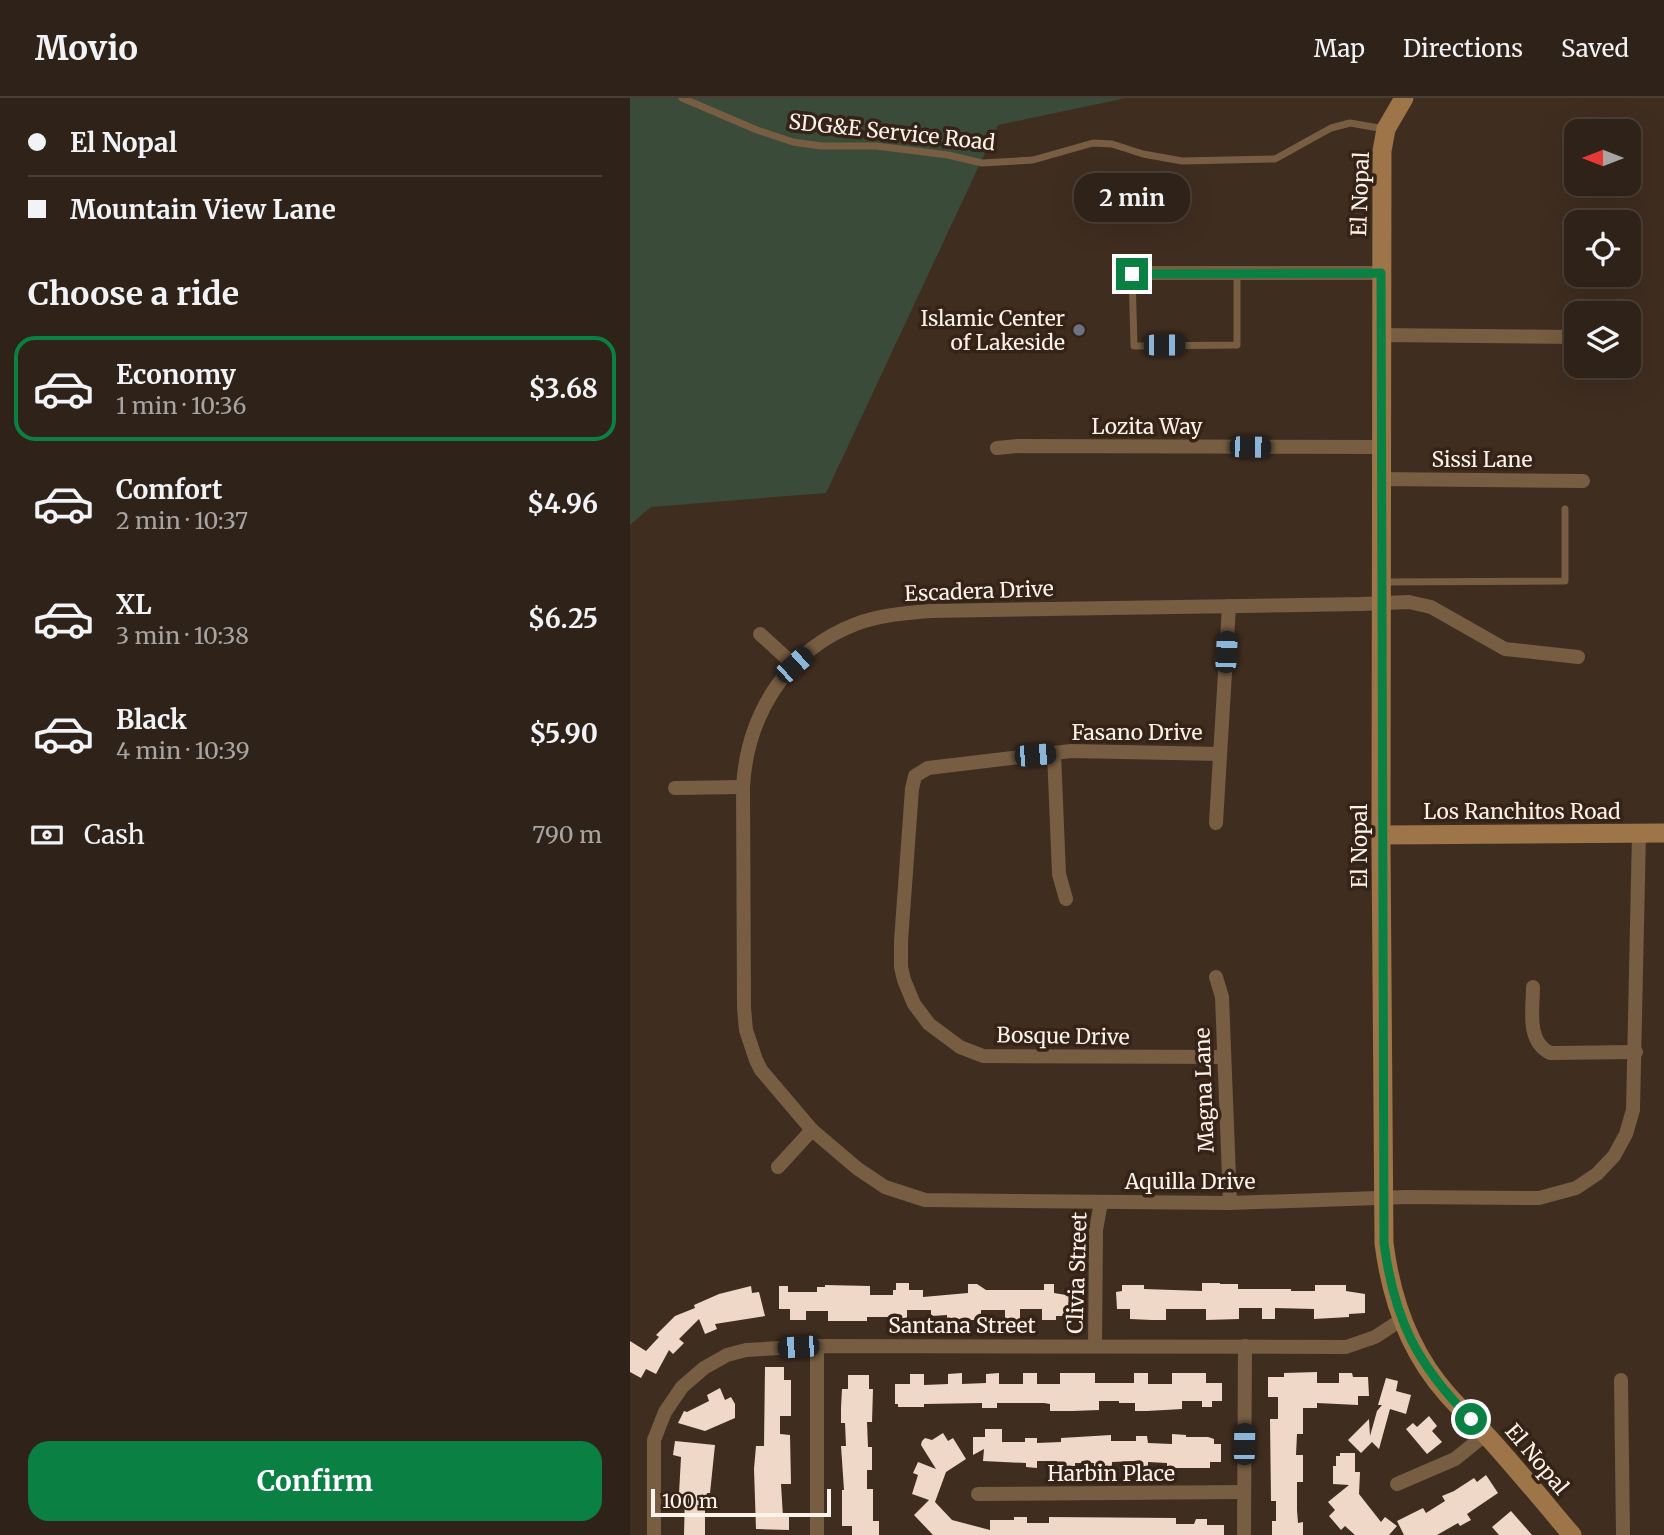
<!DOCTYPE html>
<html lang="en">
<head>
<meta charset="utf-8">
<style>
  :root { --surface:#2f2218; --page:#372a21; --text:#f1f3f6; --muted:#a7a4a2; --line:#4a3f37; --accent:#0b8043 }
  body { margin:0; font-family:Merriweather,serif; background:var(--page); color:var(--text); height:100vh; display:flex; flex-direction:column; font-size:26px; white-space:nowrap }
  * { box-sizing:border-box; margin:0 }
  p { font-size:23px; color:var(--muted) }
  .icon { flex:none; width:38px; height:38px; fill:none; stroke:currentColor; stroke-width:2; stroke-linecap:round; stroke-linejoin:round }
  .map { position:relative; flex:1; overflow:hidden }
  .details { display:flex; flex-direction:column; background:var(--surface); width:630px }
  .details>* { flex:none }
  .hud { display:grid; align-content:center; height:154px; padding:0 28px; background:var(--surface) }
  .needle { width:46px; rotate:270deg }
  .fabs { position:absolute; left:934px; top:21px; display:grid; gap:14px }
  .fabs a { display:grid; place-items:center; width:77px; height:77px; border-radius:14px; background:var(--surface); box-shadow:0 7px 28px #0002,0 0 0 2px var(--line); font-size:35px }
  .scale { position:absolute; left:21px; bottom:18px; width:180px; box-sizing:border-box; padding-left:7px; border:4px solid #fef2ea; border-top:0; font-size:19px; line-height:24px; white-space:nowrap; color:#fef2ea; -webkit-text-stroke:5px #342316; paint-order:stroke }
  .end { position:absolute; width:32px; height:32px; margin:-16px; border:9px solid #0b8043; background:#fff; box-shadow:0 0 0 4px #fff }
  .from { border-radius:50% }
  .bubble { position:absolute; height:49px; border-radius:21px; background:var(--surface); box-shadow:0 7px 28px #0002,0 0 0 2px var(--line); font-size:23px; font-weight:700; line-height:49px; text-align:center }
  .car { position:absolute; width:21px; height:42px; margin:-21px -10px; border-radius:9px; box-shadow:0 0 5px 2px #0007; background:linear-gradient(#222 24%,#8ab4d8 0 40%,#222 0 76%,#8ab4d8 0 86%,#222 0) }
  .hud b { display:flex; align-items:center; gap:24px; height:66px; font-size:26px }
  .hud b+b { border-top:2px solid var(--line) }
  .hud i { width:18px; height:18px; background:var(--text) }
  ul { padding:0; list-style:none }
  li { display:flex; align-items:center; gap:21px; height:105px; margin:0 14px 10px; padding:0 14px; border:4px solid transparent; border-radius:21px }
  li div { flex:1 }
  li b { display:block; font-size:26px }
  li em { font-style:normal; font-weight:700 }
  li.selected { border-color:var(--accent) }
  li>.icon { width:63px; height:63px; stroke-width:1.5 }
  h2 { padding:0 28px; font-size:32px; line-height:84px }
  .pay { display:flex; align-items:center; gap:18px; height:77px; padding:0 28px; font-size:26px }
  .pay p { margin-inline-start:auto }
  .button { display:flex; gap:14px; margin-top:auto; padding:14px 28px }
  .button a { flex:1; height:80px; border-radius:21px; background:var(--accent); color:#fff; font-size:28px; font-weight:700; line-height:80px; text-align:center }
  header { display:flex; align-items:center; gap:42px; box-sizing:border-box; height:98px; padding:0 35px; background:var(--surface); border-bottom:2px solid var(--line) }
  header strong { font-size:33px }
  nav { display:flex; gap:38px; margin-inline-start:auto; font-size:24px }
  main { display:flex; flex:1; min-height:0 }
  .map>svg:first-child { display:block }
  .green { fill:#3b4b3a }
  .building { fill:#f0d8c8 }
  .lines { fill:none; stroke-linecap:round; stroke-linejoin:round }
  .lane { stroke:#775d41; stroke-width:7 }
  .street { stroke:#775d41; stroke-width:14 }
  .secondary { stroke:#9d7548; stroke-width:19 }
  .route { stroke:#0b8043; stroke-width:9 }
  .worship-dot { fill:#6b7280; stroke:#342316; stroke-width:2.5 }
  .labels { text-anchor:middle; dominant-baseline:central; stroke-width:7; stroke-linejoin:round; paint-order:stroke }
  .street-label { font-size:21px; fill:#fef2ea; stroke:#342316 }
  .poi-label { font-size:21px; fill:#fef2ea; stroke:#342316; text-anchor:end }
</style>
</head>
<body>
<header>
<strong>Movio</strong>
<nav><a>Map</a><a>Directions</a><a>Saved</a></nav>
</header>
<main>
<section class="details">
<div class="hud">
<b><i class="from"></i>El Nopal</b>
<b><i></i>Mountain View Lane</b>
</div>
<h2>Choose a ride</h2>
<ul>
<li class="selected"><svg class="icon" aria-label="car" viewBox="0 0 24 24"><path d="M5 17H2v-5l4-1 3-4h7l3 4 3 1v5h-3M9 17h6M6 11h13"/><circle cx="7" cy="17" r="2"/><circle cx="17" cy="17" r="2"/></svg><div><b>Economy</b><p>1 min · 10:36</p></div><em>$3.68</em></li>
<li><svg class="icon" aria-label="car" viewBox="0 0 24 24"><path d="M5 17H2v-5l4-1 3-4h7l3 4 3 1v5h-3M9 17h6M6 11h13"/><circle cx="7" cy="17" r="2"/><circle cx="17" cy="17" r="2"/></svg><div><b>Comfort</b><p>2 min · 10:37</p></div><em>$4.96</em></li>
<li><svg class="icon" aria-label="car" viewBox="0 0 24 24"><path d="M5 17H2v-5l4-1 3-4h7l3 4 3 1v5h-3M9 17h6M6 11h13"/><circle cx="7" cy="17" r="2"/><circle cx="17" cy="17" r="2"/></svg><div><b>XL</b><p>3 min · 10:38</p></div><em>$6.25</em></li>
<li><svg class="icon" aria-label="car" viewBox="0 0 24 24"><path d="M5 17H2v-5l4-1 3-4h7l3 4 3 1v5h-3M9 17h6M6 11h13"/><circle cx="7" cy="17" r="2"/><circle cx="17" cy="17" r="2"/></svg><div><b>Black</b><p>4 min · 10:39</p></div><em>$5.90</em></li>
</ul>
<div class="pay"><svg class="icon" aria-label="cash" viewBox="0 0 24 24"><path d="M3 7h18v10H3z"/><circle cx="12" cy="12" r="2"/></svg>Cash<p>790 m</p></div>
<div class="button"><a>Confirm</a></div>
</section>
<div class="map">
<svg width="1034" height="1437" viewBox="0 0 1034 1437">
  <rect width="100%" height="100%" fill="#3f2d20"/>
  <polygon class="green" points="0,0 496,0 368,27 196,395 21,409 0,427"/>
  <g class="building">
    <polygon points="266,1185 279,1185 279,1192 293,1192 293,1199 338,1195 338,1186 347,1186 356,1192 414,1192 414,1186 424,1186 424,1195 442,1198 441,1218 426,1218 426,1222 412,1222 412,1211 390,1211 390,1222 375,1222 375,1212 351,1212 351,1222 317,1222 317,1217 301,1218 301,1212 277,1212 277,1223 263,1223 263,1219 237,1219 237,1223 198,1223 198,1213 176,1213 176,1222 160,1222 160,1211 149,1211 149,1188 158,1188 158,1194 187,1194 187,1189 195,1189 195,1187 240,1188 240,1197 263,1197 263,1192 266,1192"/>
    <polygon points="572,1185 590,1185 590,1186 608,1186 608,1191 661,1191 661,1193 685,1193 685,1187 716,1187 716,1193 735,1196 735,1215 719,1216 719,1219 684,1221 684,1211 645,1210 645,1221 632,1221 632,1210 609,1210 609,1221 576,1222 576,1211 536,1211 536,1222 522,1222 500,1221 500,1211 487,1211 486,1194 492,1193 492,1187 514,1187 514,1191 572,1193"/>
    <polygon points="121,1188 122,1195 129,1194 135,1218 85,1226 87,1231 75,1236 69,1221 49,1241 54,1245 43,1256 39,1252 26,1276 16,1271 11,1280 0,1274 0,1243 16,1253 29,1239 26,1237 45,1218 65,1210 64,1207 89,1196"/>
    <polygon points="135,1269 154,1269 154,1282 161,1282 161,1318 150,1318 150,1336 160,1337 161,1386 151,1386 153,1419 159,1419 159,1432 126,1431 124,1371 126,1348 134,1348"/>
    <polygon points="687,1274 687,1285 709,1285 709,1275 722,1275 723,1279 738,1279 739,1298 728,1298 728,1307 687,1305 687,1310 673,1310 673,1336 667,1336 666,1357 673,1357 673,1384 667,1384 667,1412 668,1425 673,1424 673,1437 642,1437 642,1423 646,1423 646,1403 641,1403 640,1321 648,1321 648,1299 638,1299 638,1279 654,1279 654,1275"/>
    <polygon points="332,1275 332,1286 356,1285 356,1276 369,1275 369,1286 393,1286 393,1275 407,1275 407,1286 430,1286 430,1275 465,1275 465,1285 504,1285 504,1275 518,1275 518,1286 542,1286 542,1275 576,1275 576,1285 592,1285 592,1303 582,1303 582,1309 572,1309 572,1303 552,1303 552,1311 517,1313 505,1313 505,1305 489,1305 489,1303 469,1303 469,1312 442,1313 420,1313 420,1306 414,1305 367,1305 367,1310 352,1310 352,1305 294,1306 294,1309 268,1309 268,1306 265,1306 265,1286 280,1286 280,1276 294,1276 294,1287 318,1286 318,1276"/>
    <polygon points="218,1277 239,1277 239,1291 243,1291 242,1324 237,1324 238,1349 242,1349 242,1372 237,1372 237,1391 243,1391 243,1423 249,1423 249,1437 222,1437 222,1428 212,1428 212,1392 214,1392 211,1348 216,1348 215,1325 211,1325 211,1310 212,1291 218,1291"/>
    <polygon points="756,1280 768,1283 766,1293 781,1297 776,1316 760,1311 749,1351 742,1344 731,1355 718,1342 739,1321 740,1338 747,1313 752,1307 748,1307"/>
    <polygon points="90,1290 95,1302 101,1299 105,1306 105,1320 75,1333 48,1325 54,1313 57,1314 79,1303 77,1297"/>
    <polygon points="799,1318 807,1328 802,1333 812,1344 797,1356 776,1331 783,1325 787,1329"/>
    <polygon points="355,1331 372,1331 372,1344 395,1344 395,1340 407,1340 407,1345 431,1344 431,1340 481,1337 481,1343 506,1343 506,1338 517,1338 518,1345 542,1346 542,1336 556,1337 556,1339 578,1339 584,1341 584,1346 591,1346 591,1364 580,1364 580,1370 537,1370 537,1365 518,1364 518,1369 506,1369 506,1363 482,1364 482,1370 464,1370 464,1365 445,1365 445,1368 427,1369 427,1363 407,1363 407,1370 396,1369 396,1365 353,1363 354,1351 343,1357 343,1339 355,1339"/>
    <polygon points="313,1335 318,1343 323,1340 336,1361 316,1374 305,1404 322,1422 360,1432 360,1422 384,1422 384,1419 397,1419 397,1425 419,1425 419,1419 546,1420 546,1426 564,1426 566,1421 577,1421 577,1427 594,1427 594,1437 303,1437 284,1417 299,1402 282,1396 288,1377 283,1375 288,1364 306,1371 291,1347 292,1343 295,1340 302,1342"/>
    <polygon points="45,1343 85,1347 80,1395 77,1395 75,1407 75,1437 54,1437 55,1396 49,1396 51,1359 43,1357"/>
    <polygon points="710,1355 725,1355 725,1374 730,1374 729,1396 751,1424 755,1419 767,1428 759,1437 725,1437 715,1428 711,1432 699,1418 705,1412 698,1404 719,1387 703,1386 703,1368 706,1368 706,1358 710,1358"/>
    <polygon points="856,1377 868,1395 837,1416 841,1422 830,1428 828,1425 807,1437 774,1437 767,1423 793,1410 796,1415 815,1403 812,1398 824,1393 844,1380 847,1384"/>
    <polygon points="881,1413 902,1437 869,1437 862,1429"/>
  </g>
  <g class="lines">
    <g class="lane">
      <polyline points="52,0 127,32 163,44 191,48 246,48 318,57 352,65 403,62 463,45 482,46 513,56 552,63 645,61 701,30 720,25 755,31"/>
      <polyline points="502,175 504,248 607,247 607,175"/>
      <polyline points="752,484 935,483 935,411"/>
    </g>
    <g class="street">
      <polyline points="492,175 751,175"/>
      <polyline points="751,237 947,239"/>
      <polyline points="367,350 388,348 752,349"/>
      <polyline points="751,381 953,383"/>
      <polyline points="130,536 164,567"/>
      <path d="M948 559 875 551 801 509 779 504 731 506 301 513C276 515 250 517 226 526 157 552 117 617 113 689L114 910 116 932 126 962 131 972 182 1032 228 1071 255 1089 295 1102 600 1105 776 1099 909 1100 946 1090 967 1076 984 1058 996 1036 1003 1012 1009 735"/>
      <polyline points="424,655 429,776 436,801"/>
      <polyline points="590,656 441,653 298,670 285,678 282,691 271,843 271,869 274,882 284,906 299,926 330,949 353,958 594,959"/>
      <polyline points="45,690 113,689"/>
      <polyline points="586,725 599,508"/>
      <polyline points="586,879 592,899 600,1105"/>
      <path d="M903 889C903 911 896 943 920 955L1006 954"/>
      <polyline points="148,1069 182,1032"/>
      <polyline points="465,1248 466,1132 471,1104"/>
      <polyline points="991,1282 993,1437"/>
      <polyline points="767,1386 825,1361 856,1336"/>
      <polyline points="348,1396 614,1394"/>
      <polyline points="24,1437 24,1342 35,1314 52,1289 74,1270 97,1257 116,1252 187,1248 716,1249 745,1239 771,1222"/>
      <polyline points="187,1437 187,1248"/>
      <polyline points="614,1437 615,1248"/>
    </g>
    <g class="secondary">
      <path d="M774 0 756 31 752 53 751 746 754 1145C761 1201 779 1253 817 1296 830 1311 845 1324 858 1339 887 1371 914 1404 942 1437"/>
      <polyline points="751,737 1034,735"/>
    </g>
  </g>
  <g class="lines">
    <path class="route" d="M502 176 751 175 754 1145C764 1221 787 1267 841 1321"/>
  </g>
  <circle class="worship-dot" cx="449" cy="232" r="7"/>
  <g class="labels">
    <g class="street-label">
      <text transform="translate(262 34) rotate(6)">SDG&amp;E Service Road</text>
      <text transform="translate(730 96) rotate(-88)">El Nopal</text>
      <text x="517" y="328">Lozita Way</text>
      <text x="852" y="361">Sissi Lane</text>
      <text transform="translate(349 493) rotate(-2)">Escadera Drive</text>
      <text x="507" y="634">Fasano Drive</text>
      <text x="892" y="713">Los Ranchitos Road</text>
      <text transform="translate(729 748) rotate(-90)">El Nopal</text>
      <text transform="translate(433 938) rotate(1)">Bosque Drive</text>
      <text transform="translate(574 992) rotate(-92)">Magna Lane</text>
      <text x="560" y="1083">Aquilla Drive</text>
      <text transform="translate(447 1175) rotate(-88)">Clivia Street</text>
      <text x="332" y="1227">Santana Street</text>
      <text transform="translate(907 1361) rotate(50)">El Nopal</text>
      <text x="481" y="1375">Harbin Place</text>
    </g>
    <g class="poi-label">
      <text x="435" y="220">Islamic Center<tspan x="435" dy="24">of Lakeside</tspan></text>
    </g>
  </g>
</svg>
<div class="fabs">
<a><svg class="needle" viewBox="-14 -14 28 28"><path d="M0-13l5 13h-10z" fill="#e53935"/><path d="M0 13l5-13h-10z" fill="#a7a4a2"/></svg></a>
<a><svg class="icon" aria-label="locate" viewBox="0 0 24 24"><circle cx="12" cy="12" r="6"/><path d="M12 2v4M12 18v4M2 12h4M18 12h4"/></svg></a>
<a><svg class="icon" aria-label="layers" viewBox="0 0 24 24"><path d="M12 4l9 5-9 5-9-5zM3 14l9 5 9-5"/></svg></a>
</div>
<div class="scale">100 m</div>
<i class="end from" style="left:841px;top:1321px"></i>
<i class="end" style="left:502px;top:176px"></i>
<div class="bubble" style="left:444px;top:75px;width:116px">2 min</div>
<i class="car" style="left:534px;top:247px;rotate:90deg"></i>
<i class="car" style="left:620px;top:349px;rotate:91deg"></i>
<i class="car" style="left:596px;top:554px;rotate:3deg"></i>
<i class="car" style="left:164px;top:567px;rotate:48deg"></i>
<i class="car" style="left:405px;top:657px;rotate:85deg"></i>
<i class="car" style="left:168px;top:1249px;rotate:266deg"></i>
<i class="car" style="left:614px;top:1346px;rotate:1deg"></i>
</div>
</main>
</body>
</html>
